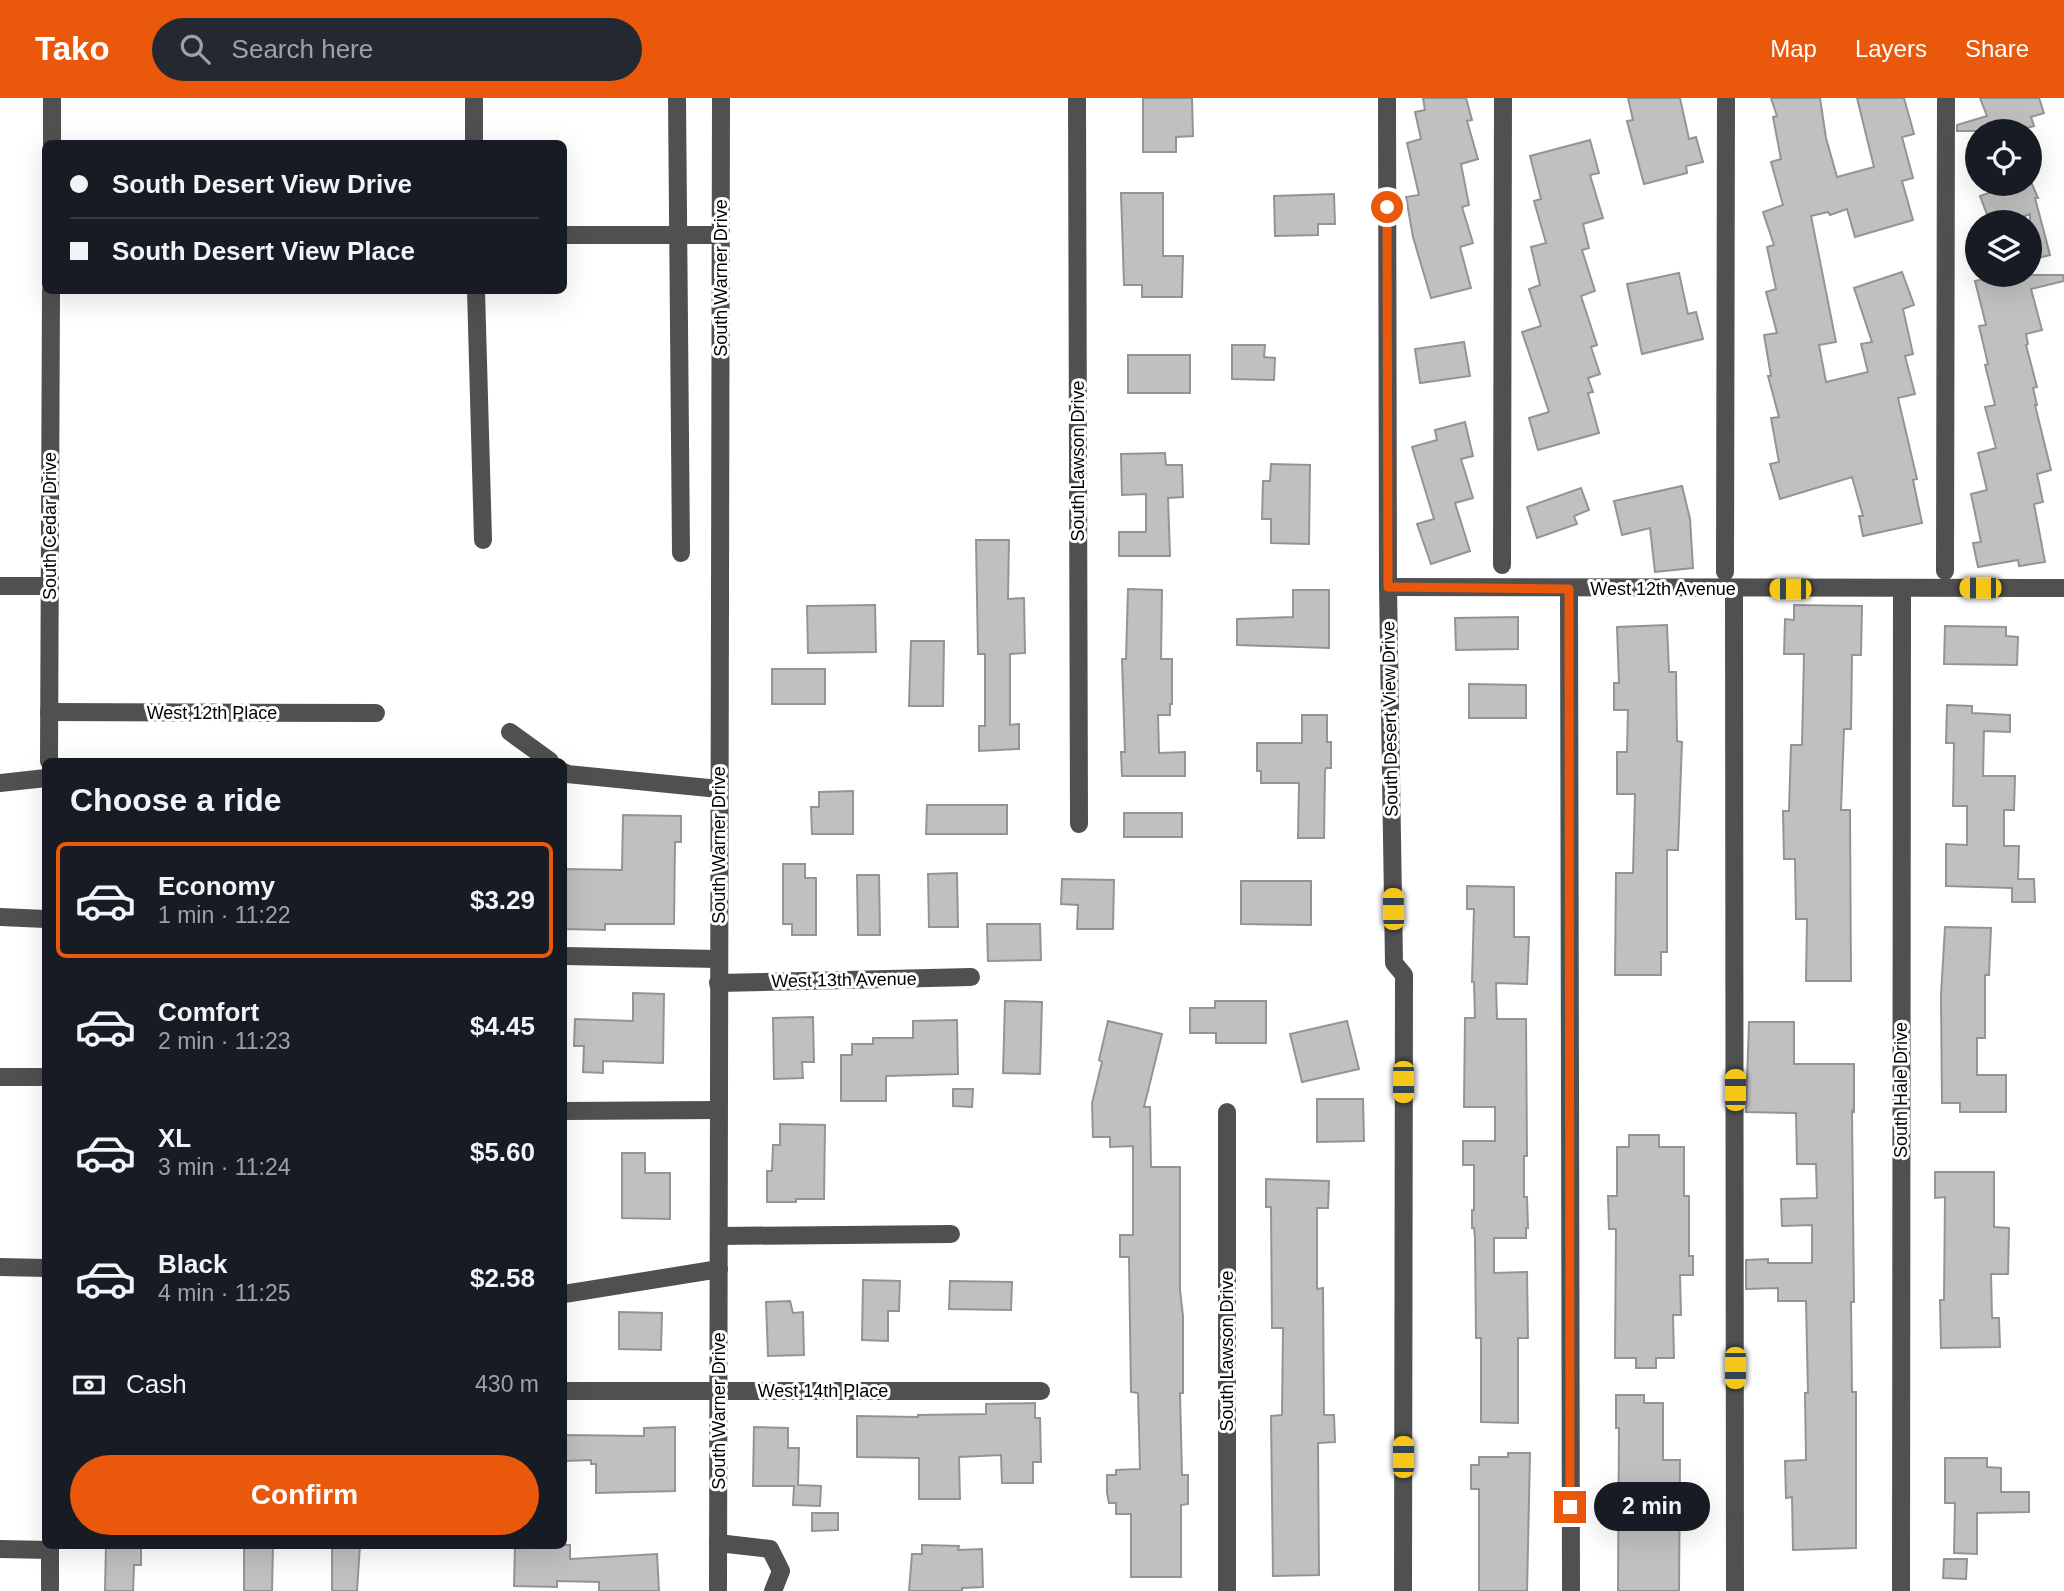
<!DOCTYPE html>
<html lang="en">
<head>
<meta charset="utf-8">
<style>
  :root { --surface:#171b24; --page:#242831; --text:#f1f3f6; --muted:#9ea1a6; --line:#363941; --accent:#ea580c }
  body { margin:0; font-family:Helvetica,sans-serif; background:var(--page); color:var(--text); height:100vh; display:flex; flex-direction:column; font-size:26px; white-space:nowrap }
  * { box-sizing:border-box; margin:0 }
  p { font-size:23px; color:var(--muted) }
  .icon { flex:none; width:38px; height:38px; fill:none; stroke:currentColor; stroke-width:2; stroke-linecap:round; stroke-linejoin:round }
  .map { position:relative; flex:1; overflow:hidden }
  .details { position:absolute; left:42px; top:660px; width:525px; height:791px; display:flex; flex-direction:column; background:var(--surface); border-radius:10px; box-shadow:0 7px 28px #0002 }
  .details>* { flex:none }
  .top-card { position:absolute; left:42px; top:42px; width:525px; height:154px; border-radius:10px; box-shadow:0 7px 28px #0002; display:grid; align-content:center; height:154px; padding:0 28px; background:var(--surface) }
  .fabs { position:absolute; left:1965px; top:21px; display:grid; gap:14px }
  .fabs a { display:grid; place-items:center; width:77px; height:77px; border-radius:50%; background:var(--surface); box-shadow:0 7px 28px #0002; font-size:35px }
  .end { position:absolute; width:32px; height:32px; margin:-16px; border:9px solid #ea580c; background:#fff; box-shadow:0 0 0 4px #fff }
  .from { border-radius:50% }
  .bubble { position:absolute; height:49px; border-radius:24px; background:var(--surface); box-shadow:0 7px 28px #0002; font-size:23px; font-weight:700; line-height:49px; text-align:center }
  .car { position:absolute; width:21px; height:42px; margin:-21px -10px; border-radius:9px; box-shadow:0 0 5px 2px #0007; background:linear-gradient(#f5c518 24%,#345 0 40%,#f5c518 0 76%,#345 0 86%,#f5c518 0) }
  .top-card b { display:flex; align-items:center; gap:24px; height:66px; font-size:26px }
  .top-card b+b { border-top:2px solid var(--line) }
  .top-card i { width:18px; height:18px; background:var(--text) }
  ul { padding:0; list-style:none }
  li { display:flex; align-items:center; gap:21px; height:116px; margin:0 14px 10px; padding:0 14px; border:4px solid transparent; border-radius:10px }
  li div { flex:1 }
  li b { display:block; font-size:26px }
  li em { font-style:normal; font-weight:700 }
  li.active { border-color:var(--accent) }
  li>.icon { width:63px; height:63px; stroke-width:1.5 }
  h2 { padding:0 28px; font-size:32px; line-height:84px }
  .pay { display:flex; align-items:center; gap:18px; height:77px; padding:0 28px; font-size:26px }
  .pay p { margin-inline-start:auto }
  .cta { display:flex; gap:14px; margin-top:auto; padding:14px 28px }
  .cta a { flex:1; height:80px; border-radius:42px; background:var(--accent); color:#fff; font-size:28px; font-weight:700; line-height:80px; text-align:center }
  header { display:flex; align-items:center; gap:42px; box-sizing:border-box; height:98px; padding:0 35px; background:var(--accent); color:#fff }
  header strong { font-size:33px }
  nav { display:flex; gap:38px; margin-inline-start:auto; font-size:24px }
  .search { width:490px; height:63px; background:var(--page); display:flex; align-items:center; gap:18px; box-sizing:border-box; padding:0 24px; border-radius:38px; color:var(--muted); font-size:26px }
  .map>svg:first-child { display:block }
  .building { fill:#c0c0c0; stroke:#949494; stroke-width:2 }
  .lines { fill:none; stroke-linecap:round; stroke-linejoin:round }
  .minor { stroke:#505050; stroke-width:18 }
  .route { stroke:#ea580c; stroke-width:9 }
  .labels { text-anchor:middle; dominant-baseline:central; stroke-width:6; stroke-linejoin:round; paint-order:stroke }
  .street-label { font-size:18px; fill:#000; stroke:#fff }
</style>
</head>
<body>
<header>
<strong>Tako</strong>
<div class="search"><svg class="icon" aria-label="search" viewBox="0 0 24 24"><circle cx="10" cy="10" r="6"/><path d="M15 15l6 6"/></svg>Search here</div>
<nav><a>Map</a><a>Layers</a><a>Share</a></nav>
</header>
<div class="map">
<svg width="2064" height="1493" viewBox="0 0 2064 1493">
  <rect width="100%" height="100%" fill="#fff"/>
  <g class="building">
    <polygon points="1143,0 1192,0 1193,38 1176,39 1176,54 1143,54"/>
    <polygon points="1423,0 1466,0 1472,22 1467,23 1478,61 1461,66 1469,107 1462,109 1473,145 1460,149 1471,190 1431,200 1413,139 1406,99 1419,97 1407,45 1421,41 1415,14 1425,12"/>
    <polygon points="1628,0 1680,0 1689,41 1696,39 1703,64 1686,68 1687,75 1644,86 1627,23 1633,22"/>
    <polygon points="1771,0 1820,0 1826,40 1837,79 1874,69 1857,0 1904,0 1914,36 1902,39 1913,80 1902,83 1913,122 1855,139 1847,111 1830,117 1828,114 1811,118 1836,244 1819,247 1826,284 1868,274 1861,246 1872,244 1854,190 1902,174 1914,207 1903,211 1913,256 1905,258 1915,296 1898,300 1917,381 1913,382 1922,425 1863,438 1859,418 1863,418 1852,379 1780,401 1770,366 1779,364 1771,320 1779,319 1768,278 1771,278 1764,237 1777,235 1766,194 1776,191 1767,149 1774,147 1763,114 1783,107 1771,64 1781,61 1773,19 1777,18"/>
    <polygon points="1980,0 2039,0 2044,15 2031,19 2034,28 2018,33 1957,33 1957,27 1987,18"/>
    <polygon points="1590,42 1599,75 1590,77 1603,120 1583,126 1589,150 1582,152 1595,193 1581,198 1597,247 1591,249 1600,276 1588,280 1593,294 1588,295 1599,335 1538,352 1529,320 1549,314 1522,234 1541,228 1529,191 1540,187 1531,149 1546,145 1534,103 1541,101 1530,58"/>
    <polygon points="2014,86 2032,86 2038,100 2035,100 2050,157 2030,162 2030,116 2009,124 1990,124 1980,98"/>
    <polygon points="1121,95 1163,95 1163,158 1183,158 1182,199 1142,199 1142,187 1124,187"/>
    <polygon points="1334,96 1335,126 1318,126 1318,137 1275,138 1274,98"/>
    <polygon points="1679,175 1688,216 1696,214 1703,241 1642,256 1627,186"/>
    <polygon points="2000,177 2063,177 2064,183 2031,191 2042,232 2026,236 2028,246 2026,247 2037,289 2033,290 2037,307 2035,307 2051,372 2037,376 2043,404 2034,406 2045,464 2019,468 2018,462 1978,469 1973,445 1981,444 1971,396 1987,392 1978,355 1996,350 1985,309 1995,307 1985,267 1988,266 1979,228 1986,227 1975,183"/>
    <polygon points="1464,244 1470,278 1420,285 1415,251"/>
    <polygon points="1232,247 1265,247 1264,259 1275,260 1274,282 1232,281"/>
    <rect x="1128" y="257" width="62" height="38"/>
    <polygon points="1465,324 1473,358 1461,361 1473,400 1455,405 1470,453 1431,466 1417,426 1434,421 1412,349 1437,342 1435,332"/>
    <polygon points="1165,355 1166,367 1182,367 1183,399 1168,400 1170,458 1119,458 1119,434 1146,434 1146,396 1122,397 1121,356"/>
    <polygon points="1271,366 1310,367 1309,446 1271,445 1271,421 1262,421 1263,383 1270,383"/>
    <polygon points="1682,388 1690,421 1693,470 1655,474 1650,430 1622,437 1614,403"/>
    <polygon points="1581,390 1589,412 1574,418 1577,426 1537,440 1527,409"/>
    <polygon points="976,442 1009,442 1008,501 1024,500 1025,555 1010,556 1010,627 1019,626 1019,651 979,653 979,628 985,628 985,556 978,556"/>
    <polygon points="1128,491 1162,492 1161,561 1172,561 1172,606 1170,606 1170,617 1158,617 1159,655 1185,654 1185,678 1122,678 1121,654 1125,654 1122,561 1126,561"/>
    <polygon points="1293,492 1329,492 1329,550 1237,547 1237,521 1293,519"/>
    <polygon points="875,507 876,554 808,555 807,508"/>
    <polygon points="1794,507 1862,508 1861,557 1852,557 1851,631 1844,631 1841,712 1850,712 1851,883 1806,883 1807,821 1796,821 1795,761 1784,761 1783,713 1789,713 1791,647 1802,647 1804,556 1784,556 1785,521 1794,522"/>
    <polygon points="1518,519 1518,551 1456,552 1455,520"/>
    <polygon points="1667,527 1669,574 1676,574 1677,643 1682,644 1678,752 1667,752 1667,854 1661,854 1661,877 1615,877 1616,775 1633,775 1635,696 1617,696 1617,654 1627,654 1628,612 1614,612 1614,585 1619,585 1617,529"/>
    <polygon points="1945,528 2006,529 2006,538 2018,539 2017,567 1944,566"/>
    <polygon points="911,543 944,543 943,608 909,608"/>
    <rect x="772" y="571" width="53" height="35"/>
    <polygon points="1469,586 1526,587 1526,620 1469,620"/>
    <polygon points="1947,607 1972,608 1972,615 2010,617 2010,634 1984,633 1983,678 2015,678 2014,712 2004,712 2004,748 2019,748 2018,781 2034,781 2035,804 2012,804 2012,790 1946,788 1946,746 1967,747 1967,708 1953,708 1954,645 1946,645"/>
    <polygon points="1302,617 1327,617 1327,644 1331,644 1331,670 1326,670 1325,673 1324,740 1298,740 1299,685 1261,685 1261,673 1257,673 1257,645 1302,645"/>
    <polygon points="853,693 853,736 812,736 811,709 819,709 819,694"/>
    <polygon points="927,707 1007,707 1007,736 926,736"/>
    <rect x="1124" y="715" width="58" height="24"/>
    <polygon points="623,717 681,718 681,744 675,744 674,826 605,826 605,832 564,831 565,771 622,772"/>
    <polygon points="783,766 805,766 805,780 816,780 816,837 792,837 792,826 783,826"/>
    <polygon points="957,775 958,829 929,829 928,776"/>
    <polygon points="857,777 879,777 880,837 858,837"/>
    <polygon points="1062,781 1114,782 1113,831 1077,831 1078,807 1061,806"/>
    <polygon points="1241,783 1311,783 1311,827 1241,826"/>
    <polygon points="1467,788 1514,789 1514,839 1529,839 1527,886 1496,885 1497,921 1526,921 1527,1058 1524,1058 1524,1099 1527,1099 1528,1130 1526,1130 1526,1140 1494,1140 1494,1175 1527,1174 1528,1240 1518,1240 1518,1325 1481,1324 1481,1240 1476,1240 1475,1140 1474,1130 1472,1130 1472,1112 1474,1112 1474,1067 1463,1067 1463,1043 1495,1043 1495,1009 1464,1009 1465,920 1475,920 1474,884 1472,884 1474,811 1467,811"/>
    <polygon points="987,826 1040,826 1041,862 988,863"/>
    <polygon points="1945,829 1991,830 1989,877 1985,877 1985,940 1977,940 1977,977 2006,977 2006,1014 1960,1014 1960,1005 1942,1005 1941,897"/>
    <polygon points="633,895 664,896 663,965 603,963 603,975 583,974 584,948 574,948 575,921 633,923"/>
    <polygon points="1005,903 1042,904 1040,976 1003,975"/>
    <polygon points="1215,903 1266,903 1266,945 1216,945 1216,935 1190,935 1190,910 1215,910"/>
    <polygon points="813,919 814,964 802,964 803,980 774,981 773,920"/>
    <polygon points="957,922 958,976 886,978 886,1003 841,1003 841,957 852,957 852,946 873,946 873,940 913,940 913,923"/>
    <polygon points="1108,923 1162,936 1144,1009 1150,1009 1151,1069 1180,1069 1180,1192 1183,1218 1183,1295 1180,1295 1182,1377 1188,1377 1188,1406 1181,1407 1181,1479 1131,1479 1131,1416 1116,1416 1116,1405 1109,1405 1107,1395 1107,1377 1116,1377 1116,1372 1140,1371 1138,1295 1131,1294 1129,1159 1120,1159 1120,1137 1133,1137 1133,1048 1110,1049 1110,1039 1093,1039 1092,1005 1102,964 1099,962"/>
    <polygon points="1347,923 1359,971 1302,984 1290,936"/>
    <polygon points="1749,924 1794,924 1794,966 1854,966 1854,1014 1852,1013 1854,1204 1851,1204 1852,1294 1856,1294 1856,1450 1793,1452 1792,1399 1786,1400 1785,1363 1806,1362 1805,1295 1808,1295 1806,1203 1778,1203 1778,1190 1746,1191 1746,1162 1768,1161 1768,1165 1812,1165 1812,1127 1782,1128 1781,1101 1817,1100 1816,1066 1797,1066 1796,1015 1746,1014"/>
    <polygon points="953,991 973,991 972,1009 953,1008"/>
    <polygon points="1317,1001 1363,1001 1364,1043 1317,1044"/>
    <polygon points="780,1026 825,1027 824,1101 796,1101 796,1104 767,1104 767,1073 772,1073 773,1047 780,1047"/>
    <polygon points="1629,1037 1659,1037 1659,1049 1684,1049 1684,1098 1689,1098 1689,1158 1693,1158 1693,1177 1680,1177 1681,1217 1673,1217 1674,1260 1656,1260 1656,1270 1636,1270 1636,1260 1615,1260 1616,1131 1609,1131 1608,1098 1617,1098 1617,1049 1629,1049"/>
    <polygon points="622,1055 645,1055 645,1075 670,1075 670,1121 622,1120"/>
    <polygon points="1935,1074 1994,1074 1994,1129 2009,1130 2008,1176 1991,1176 1992,1220 1999,1220 2000,1249 1941,1250 1940,1202 1944,1202 1945,1099 1935,1100"/>
    <polygon points="1266,1081 1329,1083 1328,1110 1317,1110 1317,1191 1323,1190 1324,1317 1334,1317 1335,1344 1318,1345 1319,1477 1273,1478 1271,1318 1282,1317 1283,1230 1272,1230 1271,1109 1266,1109"/>
    <polygon points="863,1182 900,1183 899,1213 888,1213 888,1243 862,1242"/>
    <polygon points="950,1183 1012,1184 1011,1212 949,1211"/>
    <polygon points="790,1203 793,1215 803,1214 804,1257 768,1258 766,1204"/>
    <polygon points="619,1214 662,1215 661,1252 619,1251"/>
    <polygon points="1616,1297 1644,1297 1644,1305 1663,1305 1663,1362 1680,1362 1679,1493 1618,1493 1619,1330 1616,1330"/>
    <polygon points="1035,1305 1035,1320 1040,1320 1041,1364 1033,1364 1033,1385 1002,1385 1001,1357 959,1359 960,1401 919,1401 919,1360 857,1359 857,1318 918,1319 918,1317 986,1316 986,1306"/>
    <polygon points="675,1329 675,1393 596,1395 596,1366 591,1366 591,1362 564,1363 564,1337 644,1338 644,1330"/>
    <polygon points="754,1329 788,1330 788,1350 799,1350 798,1387 821,1388 820,1408 793,1407 794,1388 753,1388"/>
    <polygon points="1508,1355 1530,1355 1527,1493 1479,1493 1479,1391 1471,1391 1471,1367 1479,1367 1479,1359 1508,1359"/>
    <polygon points="1945,1360 1987,1360 1987,1369 2001,1370 2001,1394 2029,1394 2029,1414 1977,1415 1977,1456 1954,1455 1955,1405 1945,1405"/>
    <polygon points="812,1415 838,1415 838,1432 812,1433"/>
    <polygon points="106,1447 141,1447 141,1467 134,1467 133,1493 105,1493"/>
    <polygon points="244,1447 273,1447 272,1493 244,1493"/>
    <polygon points="332,1447 360,1447 357,1493 332,1493"/>
    <polygon points="515,1447 570,1447 570,1461 657,1456 659,1493 599,1493 599,1484 557,1483 557,1489 514,1488"/>
    <polygon points="922,1447 959,1448 958,1452 982,1451 983,1489 962,1490 962,1493 909,1493 912,1456 922,1456"/>
    <polygon points="1944,1461 1967,1461 1966,1481 1943,1480"/>
  </g>
  <g class="lines">
    <g class="minor">
      <polyline points="474,0 474,46"/>
      <polyline points="677,0 681,455"/>
      <polyline points="1077,0 1079,726"/>
      <polyline points="1387,0 1388,489 1394,865 1404,877 1403,1493"/>
      <polyline points="52,46 52,0"/>
      <polyline points="564,137 721,137"/>
      <polyline points="476,192 483,442"/>
      <polyline points="1502,467 1503,0"/>
      <polyline points="1945,473 1946,0"/>
      <polyline points="1725,474 1726,0"/>
      <polyline points="0,488 50,488"/>
      <polyline points="1388,489 2064,490"/>
      <polyline points="1569,491 1571,1493"/>
      <polyline points="1734,491 1735,1493"/>
      <polyline points="49,614 376,615"/>
      <polyline points="510,634 550,663"/>
      <polyline points="49,663 51,192"/>
      <polyline points="564,674 567,676 719,691"/>
      <polyline points="0,685 46,680"/>
      <polyline points="0,819 46,821"/>
      <polyline points="564,858 718,861"/>
      <polyline points="718,885 971,879"/>
      <polyline points="0,979 46,979"/>
      <polyline points="564,1013 718,1012"/>
      <polyline points="1227,1014 1227,1493"/>
      <polyline points="719,1138 951,1136"/>
      <polyline points="0,1169 46,1170"/>
      <polyline points="564,1196 719,1171"/>
      <polyline points="564,1293 1041,1293"/>
      <polyline points="718,1445 770,1451 781,1473 773,1493"/>
      <polyline points="50,1447 50,1493"/>
      <polyline points="0,1451 50,1452"/>
      <polyline points="718,1493 721,0"/>
      <polyline points="1901,1493 1902,491"/>
    </g>
  </g>
  <g class="lines">
    <polyline class="route" points="1387,109 1388,489 1569,491 1570,1409"/>
  </g>
  <g class="labels">
    <g class="street-label">
      <text transform="translate(721 180) rotate(-90)">South Warner Drive</text>
      <text transform="translate(1078 363) rotate(-90)">South Lawson Drive</text>
      <text transform="translate(50 428) rotate(-90)">South Cedar Drive</text>
      <text x="1663" y="491">West 12th Avenue</text>
      <text x="212" y="615">West 12th Place</text>
      <text transform="translate(1390 621) rotate(-91)">South Desert View Drive</text>
      <text transform="translate(719 747) rotate(-90)">South Warner Drive</text>
      <text transform="translate(844 882) rotate(-1)">West 13th Avenue</text>
      <text transform="translate(1901 992) rotate(-90)">South Hale Drive</text>
      <text transform="translate(1227 1253) rotate(-90)">South Lawson Drive</text>
      <text x="823" y="1293">West 14th Place</text>
      <text transform="translate(719 1313) rotate(-90)">South Warner Drive</text>
    </g>
  </g>
</svg>
<div class="fabs">
<a><svg class="icon" aria-label="locate" viewBox="0 0 24 24"><circle cx="12" cy="12" r="6"/><path d="M12 2v4M12 18v4M2 12h4M18 12h4"/></svg></a>
<a><svg class="icon" aria-label="layers" viewBox="0 0 24 24"><path d="M12 4l9 5-9 5-9-5zM3 14l9 5 9-5"/></svg></a>
</div>
<i class="end from" style="left:1387px;top:109px"></i>
<i class="end" style="left:1570px;top:1409px"></i>
<div class="bubble" style="left:1594px;top:1384px;width:116px">2 min</div>
<i class="car" style="left:1980px;top:490px;rotate:270deg"></i>
<i class="car" style="left:1790px;top:491px;rotate:270deg"></i>
<i class="car" style="left:1393px;top:811px;rotate:359deg"></i>
<i class="car" style="left:1403px;top:984px;rotate:180deg"></i>
<i class="car" style="left:1735px;top:992px;rotate:0deg"></i>
<i class="car" style="left:1735px;top:1270px;rotate:180deg"></i>
<i class="car" style="left:1403px;top:1359px;rotate:0deg"></i>
<div class="top-card">
<b><i class="from"></i>South Desert View Drive</b>
<b><i></i>South Desert View Place</b>
</div>
<section class="details">
<h2>Choose a ride</h2>
<ul>
<li class="active"><svg class="icon" aria-label="car" viewBox="0 0 24 24"><path d="M5 17H2v-5l4-1 3-4h7l3 4 3 1v5h-3M9 17h6M6 11h13"/><circle cx="7" cy="17" r="2"/><circle cx="17" cy="17" r="2"/></svg><div><b>Economy</b><p>1 min · 11:22</p></div><em>$3.29</em></li>
<li><svg class="icon" aria-label="car" viewBox="0 0 24 24"><path d="M5 17H2v-5l4-1 3-4h7l3 4 3 1v5h-3M9 17h6M6 11h13"/><circle cx="7" cy="17" r="2"/><circle cx="17" cy="17" r="2"/></svg><div><b>Comfort</b><p>2 min · 11:23</p></div><em>$4.45</em></li>
<li><svg class="icon" aria-label="car" viewBox="0 0 24 24"><path d="M5 17H2v-5l4-1 3-4h7l3 4 3 1v5h-3M9 17h6M6 11h13"/><circle cx="7" cy="17" r="2"/><circle cx="17" cy="17" r="2"/></svg><div><b>XL</b><p>3 min · 11:24</p></div><em>$5.60</em></li>
<li><svg class="icon" aria-label="car" viewBox="0 0 24 24"><path d="M5 17H2v-5l4-1 3-4h7l3 4 3 1v5h-3M9 17h6M6 11h13"/><circle cx="7" cy="17" r="2"/><circle cx="17" cy="17" r="2"/></svg><div><b>Black</b><p>4 min · 11:25</p></div><em>$2.58</em></li>
</ul>
<div class="pay"><svg class="icon" aria-label="cash" viewBox="0 0 24 24"><path d="M3 7h18v10H3z"/><circle cx="12" cy="12" r="2"/></svg>Cash<p>430 m</p></div>
<div class="cta"><a>Confirm</a></div>
</section>
</div>
</body>
</html>
